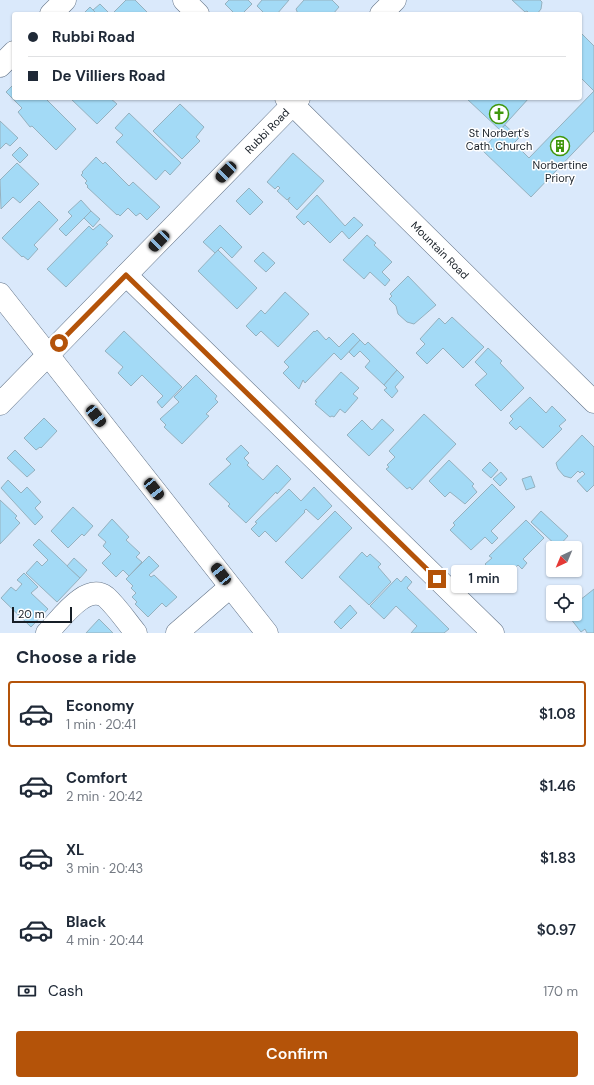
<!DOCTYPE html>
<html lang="en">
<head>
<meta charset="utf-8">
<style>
  :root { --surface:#fff; --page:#f6f6f7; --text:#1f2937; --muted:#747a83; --line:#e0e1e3; --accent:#b45309 }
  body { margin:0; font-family:"DM Sans",sans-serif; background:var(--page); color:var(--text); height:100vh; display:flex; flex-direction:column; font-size:15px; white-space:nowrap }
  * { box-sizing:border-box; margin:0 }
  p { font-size:13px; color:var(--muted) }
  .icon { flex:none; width:22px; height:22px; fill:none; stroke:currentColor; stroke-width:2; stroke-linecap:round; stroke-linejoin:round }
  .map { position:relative; height:633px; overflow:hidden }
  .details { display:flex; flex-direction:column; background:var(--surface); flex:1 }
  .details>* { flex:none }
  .banner { position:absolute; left:12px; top:12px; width:570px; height:88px; border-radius:4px; box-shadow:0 1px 3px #0004; display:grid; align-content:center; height:88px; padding:0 16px; background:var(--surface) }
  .needle { width:26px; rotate:224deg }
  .tools { position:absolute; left:546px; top:541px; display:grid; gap:8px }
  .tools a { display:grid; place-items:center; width:36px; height:36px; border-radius:4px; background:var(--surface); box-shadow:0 1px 3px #0004; font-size:20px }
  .scale { position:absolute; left:12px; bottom:10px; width:60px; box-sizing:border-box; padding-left:4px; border:2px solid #171e26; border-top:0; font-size:11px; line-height:14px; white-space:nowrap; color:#171e26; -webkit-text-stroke:3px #fff; paint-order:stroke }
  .end { position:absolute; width:18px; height:18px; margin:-9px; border:5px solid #b45309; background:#fff; box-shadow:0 0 0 2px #fff }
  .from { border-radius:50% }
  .bubble { position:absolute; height:28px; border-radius:4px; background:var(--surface); box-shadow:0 1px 3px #0004; font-size:13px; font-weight:600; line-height:28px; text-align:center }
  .car { position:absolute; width:12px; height:24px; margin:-12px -6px; border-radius:5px; box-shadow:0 0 3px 1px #0007; background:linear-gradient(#222 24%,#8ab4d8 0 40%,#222 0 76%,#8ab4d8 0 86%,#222 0) }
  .banner b { display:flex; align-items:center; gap:14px; height:38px; font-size:15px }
  .banner b+b { border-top:1px solid var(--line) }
  .banner i { width:10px; height:10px; background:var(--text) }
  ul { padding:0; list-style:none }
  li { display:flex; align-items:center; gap:12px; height:66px; margin:0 8px 6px; padding:0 8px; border:2px solid transparent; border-radius:4px }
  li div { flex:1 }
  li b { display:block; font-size:15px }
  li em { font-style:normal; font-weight:600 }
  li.on { border-color:var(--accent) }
  li>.icon { width:36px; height:36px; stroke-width:1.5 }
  h2 { padding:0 16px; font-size:18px; line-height:48px }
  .pay { display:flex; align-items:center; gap:10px; height:44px; padding:0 16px; font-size:15px }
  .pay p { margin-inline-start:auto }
  .cta { display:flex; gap:8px; margin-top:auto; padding:8px 16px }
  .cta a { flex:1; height:46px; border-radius:4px; background:var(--accent); color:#fff; font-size:16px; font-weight:600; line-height:46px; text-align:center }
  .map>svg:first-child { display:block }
  .building { fill:#a3daf6; stroke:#95b1bf }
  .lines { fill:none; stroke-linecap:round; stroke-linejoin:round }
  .minor-casing { stroke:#657589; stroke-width:23 }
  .minor { stroke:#fff; stroke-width:22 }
  .route { stroke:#b45309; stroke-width:5 }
  .labels { text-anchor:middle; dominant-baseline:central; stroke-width:3; stroke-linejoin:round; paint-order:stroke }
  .street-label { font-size:11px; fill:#171e26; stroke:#fff }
  .poi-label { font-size:11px; fill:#171e26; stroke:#fff }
</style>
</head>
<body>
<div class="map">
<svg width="594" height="633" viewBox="0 0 594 633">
  <rect width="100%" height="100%" fill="#dae9fb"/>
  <g class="building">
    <polygon points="126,0 135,0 149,14 112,14"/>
    <polygon points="229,0 248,0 252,4 242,14 235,14 225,4"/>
    <polygon points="262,0 289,0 277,14 265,14 257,6"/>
    <polygon points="304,0 332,0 339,7 333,14 298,14 296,9"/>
    <polygon points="512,0 540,0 542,2 541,9 537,14 530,14 527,11 525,12"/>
    <polygon points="100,4 110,14 97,14 93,10"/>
    <polygon points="90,7 97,14 83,14"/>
    <polygon points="580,32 594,46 594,91 580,77"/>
    <polygon points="14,84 14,98 45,98 76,129 56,150 32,126 30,127 18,112 22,108 6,92"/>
    <polygon points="594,91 594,131 531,197 482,150 505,125 519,138 514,143 529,158"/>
    <polygon points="70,98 110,98 117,104 97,124"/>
    <polygon points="466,98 529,98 500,130"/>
    <polygon points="180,104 204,127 196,137 200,141 182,159 153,131"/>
    <polygon points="129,113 181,163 170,175 165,170 156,180 116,142 123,135 115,128"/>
    <polygon points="0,121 18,138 10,146 6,143 0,149"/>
    <polygon points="20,147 28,155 20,163 12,155"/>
    <polygon points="293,153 324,181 297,210 288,201 290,197 287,200 277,191 280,188 278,186 275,189 267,182"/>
    <polygon points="96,157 103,164 105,162 129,186 133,182 160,207 147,220 140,213 136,216 128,208 120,216 118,214 117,215 87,187 88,186 85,183 87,181 81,175 83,173 82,172"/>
    <polygon points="17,163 39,184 20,203 13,197 1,209 0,180"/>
    <polygon points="249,188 263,202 250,215 236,201"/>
    <polygon points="317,195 345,226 354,217 363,225 349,239 342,231 330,243 308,221 304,225 296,217"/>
    <polygon points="81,200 91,211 66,236 59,229 72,216 68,212"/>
    <polygon points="39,201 58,220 34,245 38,249 28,260 23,256 22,257 2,238"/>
    <polygon points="91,211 100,219 93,227 84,218"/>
    <polygon points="100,224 113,236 106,243 108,244 66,287 47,269 89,226 93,230"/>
    <polygon points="220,225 242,247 232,258 221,247 215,253 203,242"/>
    <polygon points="367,235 376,243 374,245 392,262 382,272 390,280 385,286 370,272 364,279 343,260"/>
    <polygon points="218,250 257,288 237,309 198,271"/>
    <polygon points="263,252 275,263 266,272 254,261"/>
    <polygon points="408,276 436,305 414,324 407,322 398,314 396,306 389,299 392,296 390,294"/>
    <polygon points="285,292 309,314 278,347 261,331 256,336 246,326 261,310 265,314"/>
    <polygon points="452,317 484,347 463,368 443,348 427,364 416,353 425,344 420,339 439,318 445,324"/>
    <polygon points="317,330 326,340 329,337 339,347 353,333 360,340 341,360 334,353 305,383 303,380 299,389 283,373 289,367 284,362 314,331 315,332"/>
    <polygon points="124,331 182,387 162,408 157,402 163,396 142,375 131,386 118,373 123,367 105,351"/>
    <polygon points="360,340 365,345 368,342 397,370 384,385 365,367 370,361 360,351 354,357 349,352"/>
    <polygon points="488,348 502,361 500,363 524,388 501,411 475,385 487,374 475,362"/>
    <polygon points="397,370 404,377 395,387 398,391 392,398 384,390 387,388 384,385"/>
    <polygon points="341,372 359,388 353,394 358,398 345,413 340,409 334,417 332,416 330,417 315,404 317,402 315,401"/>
    <polygon points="196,375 217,396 215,399 218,402 206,414 209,416 182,444 164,427 166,425 160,419 179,402 174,397"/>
    <polygon points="530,397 546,413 552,406 566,420 559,426 562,429 543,448 520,426 516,430 509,423 513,419 510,416"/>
    <polygon points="424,414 456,444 412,490 410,487 407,489 386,469 389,467 387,465 395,457 389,451"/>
    <polygon points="44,418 57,431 41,448 40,447 36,450 24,438"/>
    <polygon points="382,419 394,430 369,456 347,435 362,420 372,430"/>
    <polygon points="582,435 594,447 594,485 587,492 577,481 585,474 582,471 580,473 578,471 571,478 564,476 558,469 556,463"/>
    <polygon points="241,445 249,453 244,458 249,463 247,465 263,480 277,465 291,479 277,494 276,492 246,523 228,506 230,504 209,484 231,464 226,459"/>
    <polygon points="15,450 35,470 27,477 7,458"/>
    <polygon points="449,460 474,484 472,486 477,492 465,504 450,492 445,497 429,481"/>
    <polygon points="490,462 498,470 491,478 482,470"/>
    <polygon points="501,472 507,479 500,486 493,479"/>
    <polygon points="531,476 535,487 526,490 522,479"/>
    <polygon points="8,480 21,493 27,487 41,502 35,508 43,517 35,525 1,488"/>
    <polygon points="492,484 515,507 491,531 498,538 492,544 485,537 471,550 450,530 455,525 453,523"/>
    <polygon points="314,487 332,506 318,520 306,509 304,511 305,512 276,542 265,531 259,537 251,529 257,523 255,522 289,489 301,501"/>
    <polygon points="0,500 17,516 15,518 20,523 0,544"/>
    <polygon points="73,507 93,526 84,536 82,534 68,548 51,531"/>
    <polygon points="335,511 352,528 302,579 285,562"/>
    <polygon points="541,511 568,536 558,547 531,522"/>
    <polygon points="112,519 129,537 126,540 140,553 136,557 142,562 129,576 123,570 116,577 102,563 111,554 103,546 106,542 98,535"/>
    <polygon points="526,520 544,538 523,559 527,563 522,569 518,565 508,575 506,573 500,579 485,564 492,558 489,556"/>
    <polygon points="39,539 80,578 57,602 26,573 37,561 42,566 48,560 33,545"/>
    <polygon points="362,552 367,557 370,554 381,564 378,567 391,582 369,605 339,577"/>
    <polygon points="149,556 159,566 149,575 151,577 154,575 177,597 166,607 162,603 148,617 135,604 137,602 132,597 136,593 131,588 133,586 126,579"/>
    <polygon points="74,558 87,570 80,578 67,566"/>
    <polygon points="24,573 38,587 31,593 48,609 31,627 1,598 11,587 16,591 22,584 17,580"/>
    <polygon points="406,576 412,582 407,588 449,629 444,633 411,633 417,626 396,606 384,619 370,606 397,578 401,582"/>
    <polygon points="594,589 594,633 587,633 585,629 581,632 567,614 575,614 575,604"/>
    <polygon points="350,605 357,613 341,629 334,622"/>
    <polygon points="99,619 113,633 86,633"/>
  </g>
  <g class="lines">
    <defs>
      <g id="minor">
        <polyline points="184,0 198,14"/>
        <polyline points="51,14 65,0"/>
        <polyline points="381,14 395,0"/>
        <polyline points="0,66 14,52"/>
        <polyline points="286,98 594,402"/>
        <polyline points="126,275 493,633"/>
        <polyline points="0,294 267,633"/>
        <polyline points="0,404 299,98"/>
        <path d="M47 633C60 620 86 582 106 597 117 607 127 622 136 633"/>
        <polyline points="177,633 230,587"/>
      </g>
    </defs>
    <use href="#minor" class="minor-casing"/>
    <use href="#minor" class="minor"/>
  </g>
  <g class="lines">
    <polyline class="route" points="59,343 126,275 437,579"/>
  </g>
  <defs>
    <symbol id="church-ring" viewBox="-11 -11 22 22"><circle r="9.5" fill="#fff" stroke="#40970d" stroke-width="1.5"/><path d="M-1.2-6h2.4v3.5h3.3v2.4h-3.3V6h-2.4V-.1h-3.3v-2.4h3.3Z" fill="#40970d"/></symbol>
    <symbol id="building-ring" viewBox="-11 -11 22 22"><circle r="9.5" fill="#fff" stroke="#40970d" stroke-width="1.5"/><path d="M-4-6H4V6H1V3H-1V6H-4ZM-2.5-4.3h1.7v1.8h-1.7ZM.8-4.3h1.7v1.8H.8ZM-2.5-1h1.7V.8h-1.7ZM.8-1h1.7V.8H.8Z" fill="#40970d"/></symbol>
  </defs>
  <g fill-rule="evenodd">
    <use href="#church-ring" x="488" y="103" width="22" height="22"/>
    <use href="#building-ring" x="549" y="135" width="22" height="22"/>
  </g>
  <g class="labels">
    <g class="street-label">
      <text transform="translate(267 131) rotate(-46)">Rubbi Road</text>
      <text transform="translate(440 250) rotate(45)">Mountain Road</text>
    </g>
    <g class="poi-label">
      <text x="499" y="133">St Norbert's<tspan x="499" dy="13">Cath. Church</tspan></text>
      <text x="560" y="165">Norbertine<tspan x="560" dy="13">Priory</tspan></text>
    </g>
  </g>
</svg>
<div class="tools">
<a><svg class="needle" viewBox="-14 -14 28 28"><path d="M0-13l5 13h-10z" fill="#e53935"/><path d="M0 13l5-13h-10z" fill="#747a83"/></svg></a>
<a><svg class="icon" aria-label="locate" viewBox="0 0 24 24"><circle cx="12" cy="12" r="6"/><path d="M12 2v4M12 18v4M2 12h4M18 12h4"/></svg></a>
</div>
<div class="scale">20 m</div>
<i class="end from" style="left:59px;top:343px"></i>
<i class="end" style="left:437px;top:579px"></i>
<div class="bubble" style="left:451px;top:565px;width:66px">1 min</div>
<i class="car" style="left:226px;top:172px;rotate:224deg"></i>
<i class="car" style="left:159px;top:241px;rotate:224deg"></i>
<i class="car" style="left:96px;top:416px;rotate:142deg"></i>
<i class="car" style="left:154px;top:489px;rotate:142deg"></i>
<i class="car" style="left:221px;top:574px;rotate:322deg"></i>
<div class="banner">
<b><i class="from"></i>Rubbi Road</b>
<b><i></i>De Villiers Road</b>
</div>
</div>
<section class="details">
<h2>Choose a ride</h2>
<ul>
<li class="on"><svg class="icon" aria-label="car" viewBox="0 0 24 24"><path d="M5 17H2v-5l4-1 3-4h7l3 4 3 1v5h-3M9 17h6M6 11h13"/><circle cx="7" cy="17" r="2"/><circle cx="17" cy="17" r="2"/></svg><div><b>Economy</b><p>1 min · 20:41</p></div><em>$1.08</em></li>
<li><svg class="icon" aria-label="car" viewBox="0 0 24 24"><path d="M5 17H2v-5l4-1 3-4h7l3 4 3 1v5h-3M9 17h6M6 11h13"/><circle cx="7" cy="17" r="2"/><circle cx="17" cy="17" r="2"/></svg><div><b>Comfort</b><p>2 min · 20:42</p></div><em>$1.46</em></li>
<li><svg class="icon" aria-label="car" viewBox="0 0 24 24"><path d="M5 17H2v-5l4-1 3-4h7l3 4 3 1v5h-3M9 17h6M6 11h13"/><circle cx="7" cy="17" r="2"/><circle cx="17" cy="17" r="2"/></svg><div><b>XL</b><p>3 min · 20:43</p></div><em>$1.83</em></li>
<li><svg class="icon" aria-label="car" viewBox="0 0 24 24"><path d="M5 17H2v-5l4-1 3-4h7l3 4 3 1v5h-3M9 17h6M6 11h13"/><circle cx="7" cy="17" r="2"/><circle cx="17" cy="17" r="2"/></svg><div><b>Black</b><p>4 min · 20:44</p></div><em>$0.97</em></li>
</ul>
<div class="pay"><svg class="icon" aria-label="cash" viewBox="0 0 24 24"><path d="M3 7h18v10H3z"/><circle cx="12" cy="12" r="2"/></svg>Cash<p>170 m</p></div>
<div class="cta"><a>Confirm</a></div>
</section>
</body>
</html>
